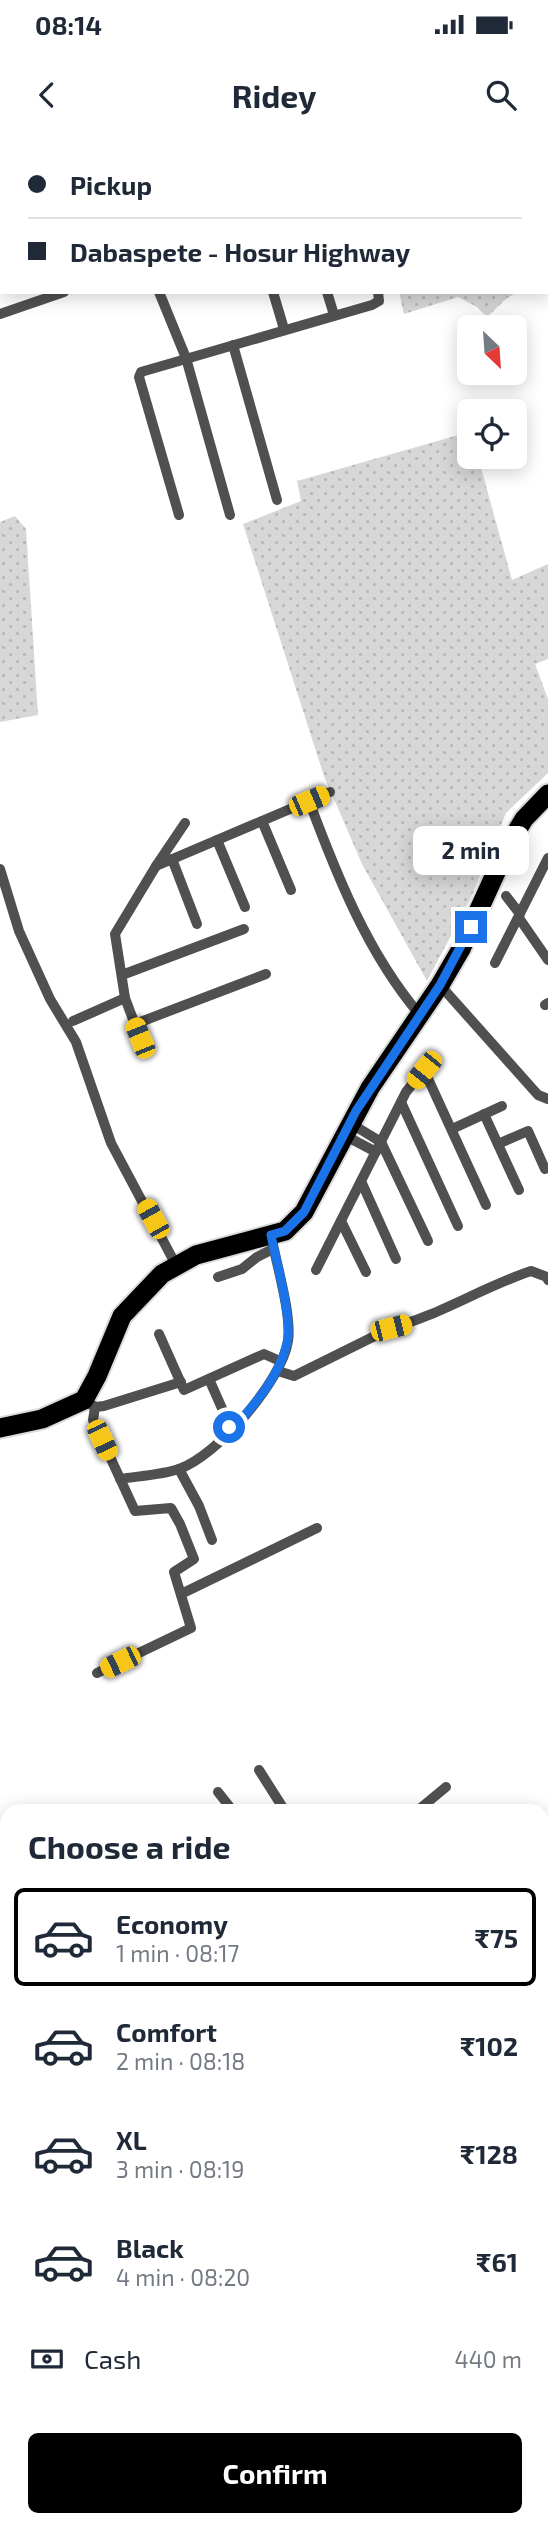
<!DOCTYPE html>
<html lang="en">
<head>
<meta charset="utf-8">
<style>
  :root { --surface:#fff; --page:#f2f2f3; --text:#1f2937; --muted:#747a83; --line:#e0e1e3; --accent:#000 }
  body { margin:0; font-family:"Exo 2",sans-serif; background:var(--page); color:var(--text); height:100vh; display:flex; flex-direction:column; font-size:26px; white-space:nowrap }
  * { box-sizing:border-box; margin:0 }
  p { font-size:23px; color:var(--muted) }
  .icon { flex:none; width:38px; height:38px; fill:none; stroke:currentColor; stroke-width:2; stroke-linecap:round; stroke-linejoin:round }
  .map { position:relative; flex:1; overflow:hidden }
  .side { position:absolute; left:0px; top:1664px; width:550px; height:723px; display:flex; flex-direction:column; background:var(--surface); border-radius:21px 21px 0 0; box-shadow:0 4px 18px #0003 }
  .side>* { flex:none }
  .banner { position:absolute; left:0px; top:0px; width:550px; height:154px; box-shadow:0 4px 18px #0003; display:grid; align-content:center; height:154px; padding:0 28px; background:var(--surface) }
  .needle { width:46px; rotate:155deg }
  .fabs { position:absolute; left:457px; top:175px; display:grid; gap:14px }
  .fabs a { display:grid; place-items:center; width:70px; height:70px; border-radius:10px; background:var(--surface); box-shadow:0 4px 18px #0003; font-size:35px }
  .end { position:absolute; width:32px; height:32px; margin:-16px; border:9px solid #1a73e8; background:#fff; box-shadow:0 0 0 4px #fff }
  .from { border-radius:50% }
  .bubble { position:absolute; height:49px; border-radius:10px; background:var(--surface); box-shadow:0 4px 18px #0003; font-size:23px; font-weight:700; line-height:49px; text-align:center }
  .car { position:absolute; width:21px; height:42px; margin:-21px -10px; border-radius:9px; box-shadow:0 0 5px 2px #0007; background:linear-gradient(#f5c518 24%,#345 0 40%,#f5c518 0 76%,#345 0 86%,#f5c518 0) }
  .banner b { display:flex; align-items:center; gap:24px; height:66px; font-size:26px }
  .banner b+b { border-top:2px solid var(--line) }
  .banner i { width:18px; height:18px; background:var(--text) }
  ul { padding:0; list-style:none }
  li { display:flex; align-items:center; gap:21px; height:98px; margin:0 14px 10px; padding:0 14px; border:4px solid transparent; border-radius:10px }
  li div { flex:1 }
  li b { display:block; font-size:26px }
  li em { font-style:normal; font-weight:700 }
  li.current { border-color:var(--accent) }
  li>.icon { width:63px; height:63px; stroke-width:1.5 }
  h2 { padding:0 28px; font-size:32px; line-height:84px }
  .pay { display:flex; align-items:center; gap:18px; height:77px; padding:0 28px; font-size:26px }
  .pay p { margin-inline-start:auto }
  .action { display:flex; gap:14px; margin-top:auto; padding:14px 28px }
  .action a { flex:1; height:80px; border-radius:10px; background:var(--accent); color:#fff; font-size:28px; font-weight:700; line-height:80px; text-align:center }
  .status { display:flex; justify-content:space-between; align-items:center; height:49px; padding:0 35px; background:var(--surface); direction:ltr }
  .status svg { height:19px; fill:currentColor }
  header { display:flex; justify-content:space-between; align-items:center; height:91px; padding:0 28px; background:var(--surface); font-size:32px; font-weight:700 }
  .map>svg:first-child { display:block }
  .grass { fill:url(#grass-dots) }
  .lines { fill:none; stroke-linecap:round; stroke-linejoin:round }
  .highway-casing { stroke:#dbdbdb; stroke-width:23 }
  .street { stroke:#505050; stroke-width:10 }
  .secondary { stroke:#1d1d1d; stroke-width:14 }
  .highway { stroke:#000; stroke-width:19 }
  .route { stroke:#1a73e8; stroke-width:9 }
</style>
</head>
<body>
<div class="status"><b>08:14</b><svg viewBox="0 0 49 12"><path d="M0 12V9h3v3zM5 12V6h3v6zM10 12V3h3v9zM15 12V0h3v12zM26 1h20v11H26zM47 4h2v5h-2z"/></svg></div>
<header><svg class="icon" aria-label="back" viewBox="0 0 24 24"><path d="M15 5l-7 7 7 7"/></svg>Ridey<svg class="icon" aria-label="search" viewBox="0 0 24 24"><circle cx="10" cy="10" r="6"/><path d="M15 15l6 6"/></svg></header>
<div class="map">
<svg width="548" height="2386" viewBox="0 0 548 2386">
  <defs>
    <pattern id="grass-dots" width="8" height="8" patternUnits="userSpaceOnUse" patternTransform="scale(1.75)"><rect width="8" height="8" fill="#d7d7d7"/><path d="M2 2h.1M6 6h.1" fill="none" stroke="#b7b7b7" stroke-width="1.8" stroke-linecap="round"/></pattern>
  </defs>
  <rect width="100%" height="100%" fill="#fff"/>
  <g class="grass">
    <rect x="208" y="0" width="258" height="2"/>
    <polygon points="399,152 517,152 507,158 487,177 477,167 458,157 404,174"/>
    <polygon points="469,292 469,317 478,317 512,440 548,424 548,519 535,524 548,559 548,633 506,673 471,758 427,841 362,724 324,636 243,384 301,361 297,341"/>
    <polygon points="15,376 26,389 38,575 0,582 0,382"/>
  </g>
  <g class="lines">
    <defs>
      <polyline id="highway" points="0,1288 42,1279 84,1260 97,1236 122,1176 162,1134 196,1115 285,1091 304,1072 370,948 440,845 461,809 508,706 524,679 548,654"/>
    </defs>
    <use href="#highway" class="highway-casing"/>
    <g class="street">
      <polyline points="118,0 118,2"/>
      <polyline points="159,152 186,218 230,375"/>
      <polyline points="273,152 284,189"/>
      <polyline points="327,152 334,175"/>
      <polyline points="0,174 64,152"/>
      <polyline points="233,205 277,360"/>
      <polyline points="179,375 139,237 141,232 372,165 379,161 378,152"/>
      <path d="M309 661C337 736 368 814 420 875"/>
      <polyline points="262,681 291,750"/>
      <polyline points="217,700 245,767"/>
      <polyline points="172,719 197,784"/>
      <polyline points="156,726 330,652"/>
      <polyline points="0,729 19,791 50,859 76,902 111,1003 176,1125"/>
      <polyline points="506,756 520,774"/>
      <polyline points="519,778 548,820"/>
      <polyline points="495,823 548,718"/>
      <polyline points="122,835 244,789"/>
      <polyline points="440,845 538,955 548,959"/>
      <polyline points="545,865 548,863"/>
      <polyline points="73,881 125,858"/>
      <polyline points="135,884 266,834"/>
      <polyline points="140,898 125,858 115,794 156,726 185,683"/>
      <polyline points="424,930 486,1065"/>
      <polyline points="401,962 458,1086"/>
      <polyline points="484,974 519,1050"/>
      <polyline points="350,983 381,1002 428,1101"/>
      <polyline points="452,989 502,966"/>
      <polyline points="344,995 376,1012"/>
      <polyline points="498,1004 528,991 545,1029"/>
      <polyline points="361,1041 396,1119"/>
      <polyline points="341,1081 366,1132"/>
      <polyline points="316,1130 406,952 428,925"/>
      <polyline points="218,1137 242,1129 257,1117 273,1109"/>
      <polyline points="159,1194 184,1250 264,1214 280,1221"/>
      <path d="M278 1231 294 1236 391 1188C438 1176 483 1147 531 1131L547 1137 548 1140"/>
      <polyline points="209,1239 232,1291"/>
      <polyline points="89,1263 95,1267 104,1266 181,1242"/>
      <polyline points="95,1267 93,1280 135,1371 171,1368 180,1384 194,1419 174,1432 191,1488 97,1533"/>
      <polyline points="179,1329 199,1366 212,1400"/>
      <path d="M120 1339C139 1336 161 1335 179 1329 217 1316 282 1241 288 1201 292 1175 276 1123 271 1095"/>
      <polyline points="181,1454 317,1388"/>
      <polyline points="259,1630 285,1671"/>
      <polyline points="218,1652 233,1671"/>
      <polyline points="417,1671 446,1647"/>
      <polyline points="0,1832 7,1853"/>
      <polyline points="542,2135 548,2135"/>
      <polyline points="420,2380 425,2386"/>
    </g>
    <g class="secondary">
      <polyline points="542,2298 548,2296"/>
      <polyline points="0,2375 7,2377"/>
      <polyline points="16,2380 34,2386"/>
      <polyline points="360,2386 370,2380"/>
    </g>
    <use href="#highway" class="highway"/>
  </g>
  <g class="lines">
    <path class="route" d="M229 1287 232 1291C254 1264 279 1238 287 1203 293 1180 276 1121 271 1095L285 1091 304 1072 356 971 440 845 471 787"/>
  </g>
</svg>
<div class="fabs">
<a><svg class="needle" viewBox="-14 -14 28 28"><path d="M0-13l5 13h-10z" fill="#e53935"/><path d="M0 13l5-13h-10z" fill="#747a83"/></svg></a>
<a><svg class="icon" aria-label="locate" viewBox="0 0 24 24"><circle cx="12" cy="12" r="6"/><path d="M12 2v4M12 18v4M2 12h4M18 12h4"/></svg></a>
</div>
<i class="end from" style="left:229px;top:1287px"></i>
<i class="end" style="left:471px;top:787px"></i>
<div class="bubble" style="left:413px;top:686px;width:116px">2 min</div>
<i class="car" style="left:309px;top:661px;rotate:67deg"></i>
<i class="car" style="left:140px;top:898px;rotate:338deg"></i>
<i class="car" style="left:424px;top:930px;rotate:219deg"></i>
<i class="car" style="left:153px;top:1079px;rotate:331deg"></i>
<i class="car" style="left:391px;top:1188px;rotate:76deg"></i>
<i class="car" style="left:102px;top:1300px;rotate:155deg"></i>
<i class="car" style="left:120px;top:1522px;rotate:244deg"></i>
<div class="banner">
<b><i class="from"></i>Pickup</b>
<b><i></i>Dabaspete - Hosur Highway</b>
</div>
<section class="side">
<h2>Choose a ride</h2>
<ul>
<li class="current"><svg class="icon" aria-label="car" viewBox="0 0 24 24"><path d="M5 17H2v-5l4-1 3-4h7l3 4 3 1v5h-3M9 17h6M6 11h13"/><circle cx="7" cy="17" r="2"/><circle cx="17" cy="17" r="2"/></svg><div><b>Economy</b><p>1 min · 08:17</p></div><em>₹75</em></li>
<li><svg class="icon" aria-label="car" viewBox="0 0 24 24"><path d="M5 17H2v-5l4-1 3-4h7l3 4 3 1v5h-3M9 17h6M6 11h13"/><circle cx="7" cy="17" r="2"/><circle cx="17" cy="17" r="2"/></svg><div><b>Comfort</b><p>2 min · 08:18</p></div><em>₹102</em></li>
<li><svg class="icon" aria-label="car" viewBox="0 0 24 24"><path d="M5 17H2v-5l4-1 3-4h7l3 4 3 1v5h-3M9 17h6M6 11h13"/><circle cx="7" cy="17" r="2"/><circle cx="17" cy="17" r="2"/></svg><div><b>XL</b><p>3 min · 08:19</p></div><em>₹128</em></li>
<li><svg class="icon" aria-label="car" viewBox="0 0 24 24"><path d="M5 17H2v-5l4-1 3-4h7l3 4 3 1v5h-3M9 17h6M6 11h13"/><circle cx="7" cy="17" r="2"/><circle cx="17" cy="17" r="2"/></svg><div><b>Black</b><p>4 min · 08:20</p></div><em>₹61</em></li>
</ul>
<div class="pay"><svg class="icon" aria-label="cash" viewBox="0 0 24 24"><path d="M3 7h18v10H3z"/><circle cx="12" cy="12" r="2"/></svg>Cash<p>440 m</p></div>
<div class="action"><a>Confirm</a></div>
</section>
</div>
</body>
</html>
